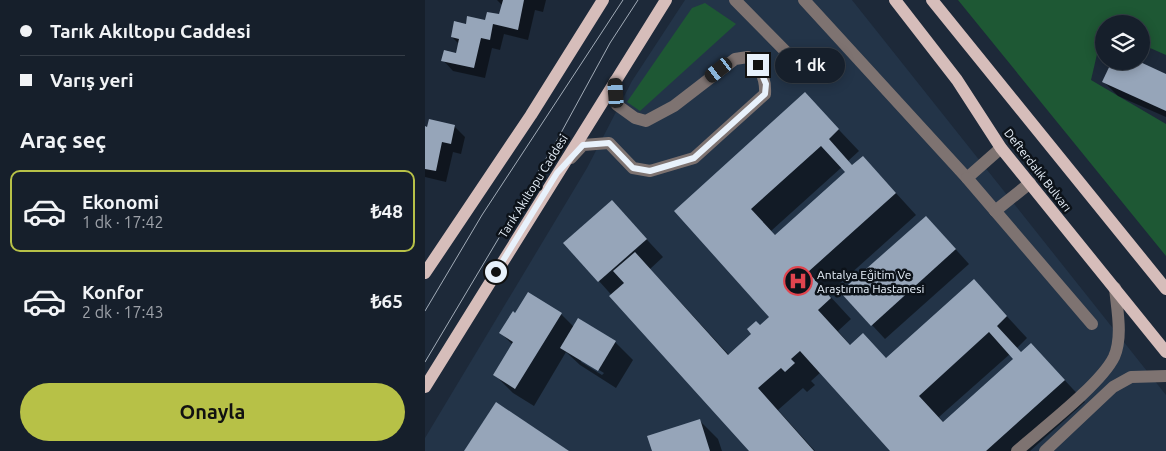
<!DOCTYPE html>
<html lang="tr">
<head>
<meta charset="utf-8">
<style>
  :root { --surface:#161f2b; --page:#1f2733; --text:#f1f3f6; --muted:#9ea2a9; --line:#353d47; --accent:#b7c147 }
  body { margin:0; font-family:Ubuntu,sans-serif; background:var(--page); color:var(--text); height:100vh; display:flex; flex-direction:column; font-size:19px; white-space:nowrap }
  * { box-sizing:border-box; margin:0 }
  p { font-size:16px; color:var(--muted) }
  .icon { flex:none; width:28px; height:28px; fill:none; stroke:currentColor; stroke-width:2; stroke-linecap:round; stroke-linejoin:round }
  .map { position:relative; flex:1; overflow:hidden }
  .panel { display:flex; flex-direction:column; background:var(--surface); width:425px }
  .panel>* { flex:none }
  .hud { display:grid; align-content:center; height:110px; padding:0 20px; background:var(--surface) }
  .buttons { position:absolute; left:670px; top:15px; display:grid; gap:10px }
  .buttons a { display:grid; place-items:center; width:55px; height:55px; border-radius:50%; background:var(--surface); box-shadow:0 2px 12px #0003,0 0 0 1px var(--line); font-size:25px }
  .end { position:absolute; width:22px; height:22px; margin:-11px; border:6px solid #e8f1fb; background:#111; box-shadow:0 0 0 2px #111 }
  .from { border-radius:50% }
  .bubble { position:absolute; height:35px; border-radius:18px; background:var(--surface); box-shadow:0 2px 12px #0003,0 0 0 1px var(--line); font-size:16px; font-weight:700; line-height:35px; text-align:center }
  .car { position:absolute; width:15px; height:30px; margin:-15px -8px; border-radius:6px; box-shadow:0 0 4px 1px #0007; background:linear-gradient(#222 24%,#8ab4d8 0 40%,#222 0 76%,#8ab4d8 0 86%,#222 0) }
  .hud b { display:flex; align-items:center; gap:18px; height:48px; font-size:19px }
  .hud b+b { border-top:1px solid var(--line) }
  .hud i { width:12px; height:12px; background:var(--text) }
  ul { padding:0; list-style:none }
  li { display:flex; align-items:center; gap:15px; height:82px; margin:0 10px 8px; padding:0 10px; border:2px solid transparent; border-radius:10px }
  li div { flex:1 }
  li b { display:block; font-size:19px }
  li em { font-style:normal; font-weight:700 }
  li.on { border-color:var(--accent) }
  li>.icon { width:45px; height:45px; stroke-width:1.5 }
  h2 { padding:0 20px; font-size:22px; line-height:60px }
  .button { display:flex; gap:10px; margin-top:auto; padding:10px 20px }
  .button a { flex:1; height:58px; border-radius:30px; background:var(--accent); color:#111; font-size:20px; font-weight:700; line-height:58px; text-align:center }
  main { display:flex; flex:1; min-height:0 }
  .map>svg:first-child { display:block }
  .built { fill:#233448 }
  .green { fill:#1e5834 }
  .shadow { fill:#0007; fill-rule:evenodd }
  .building { fill:#96a5b9; fill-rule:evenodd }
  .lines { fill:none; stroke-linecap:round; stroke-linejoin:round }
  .minor { stroke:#7e7371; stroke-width:12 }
  .major { stroke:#d6bdba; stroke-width:12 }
  .tram { stroke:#a2acb8; stroke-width:1 }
  .route { stroke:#e8f1fb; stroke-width:6 }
  .labels { text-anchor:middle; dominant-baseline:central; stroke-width:5; stroke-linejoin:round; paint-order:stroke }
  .street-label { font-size:12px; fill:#e8f1fb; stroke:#0c1219 }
  .poi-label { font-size:12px; fill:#e8f1fb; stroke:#0c1219; text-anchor:start }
</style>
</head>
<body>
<main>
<section class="panel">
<div class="hud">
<b><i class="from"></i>Tarık Akıltopu Caddesi</b>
<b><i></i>Varış yeri</b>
</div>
<h2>Araç seç</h2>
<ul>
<li class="on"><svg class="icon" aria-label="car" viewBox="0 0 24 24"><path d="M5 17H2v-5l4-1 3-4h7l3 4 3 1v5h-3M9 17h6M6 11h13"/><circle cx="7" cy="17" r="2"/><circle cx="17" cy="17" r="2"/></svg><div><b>Ekonomi</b><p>1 dk · 17:42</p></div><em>₺48</em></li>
<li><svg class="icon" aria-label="car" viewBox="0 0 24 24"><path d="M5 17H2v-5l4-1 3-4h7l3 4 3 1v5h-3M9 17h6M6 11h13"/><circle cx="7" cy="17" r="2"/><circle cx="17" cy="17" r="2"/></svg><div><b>Konfor</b><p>2 dk · 17:43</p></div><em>₺65</em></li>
</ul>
<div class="button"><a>Onayla</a></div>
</section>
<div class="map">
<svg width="741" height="451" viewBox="0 0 741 451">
  <rect width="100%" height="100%" fill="#1d2939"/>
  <polygon class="built" points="260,0 427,0 741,395 741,451 0,451 0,438 162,168 207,81"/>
  <g class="green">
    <polygon points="533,0 741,0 741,55 716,44 716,24 679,24 666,80 741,124 741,256"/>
    <polygon points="280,3 311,24 215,111 202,102 267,8"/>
  </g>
  <g class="shadow">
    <polygon points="72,0 121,0 118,12 110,10 103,40 79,34 75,50 67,48 60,78 28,71 18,60 32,54 34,44 27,37 42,25 75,16 78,6"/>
    <polygon points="741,75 741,117 693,96 679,82"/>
    <path d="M380 94 434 151 423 161 428 166 438 157 491 215 403 294 426 319 413 331 426 346 462 359 549 281 602 338 592 348 597 353 606 344 660 402 605 451H467L396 372 386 381 390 385 382 392 378 388 353 410 390 451H326L140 243 187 202 238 257 225 269 304 355 346 317 250 211ZM417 167 422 172 351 236 346 231ZM585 354 590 359 519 423 514 417Z"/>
    <polygon points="29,126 40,137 36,154 28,152 21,182 0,177 0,127"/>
    <polygon points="514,231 544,264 460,339 447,325"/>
    <path d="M136 314 149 327 190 342 208 360 191 388 155 365 141 352 109 406 88 393 70 375 88 345 76 333 91 315ZM156 359 179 373 177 375 156 362Z"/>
    <polygon points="275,421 293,439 297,451 228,451"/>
  </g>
  <g class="building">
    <polygon points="78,0 99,0 93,30 68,24 65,40 56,38 49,68 16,61 19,50 31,53 34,39 26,37 29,21 41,24 42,16 60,20 62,12 74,14"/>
    <polygon points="687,61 713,61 741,74 741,111 677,82"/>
    <path d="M380 92 414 129 404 139 427 165 438 156 471 193 383 272 406 298 393 310 425 345 438 333 461 358 549 279 582 316 572 326 596 352 606 343 640 380 561 451H465L375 351 366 359 370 363 360 372 356 368 333 388 389 451H324L184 296 199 283 188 271 210 252 303 355 326 334 322 329 331 321 335 325 344 317 249 211ZM396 146 420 172 350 235 326 209ZM564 332 588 359 518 422 494 396Z"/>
    <polygon points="4,119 30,125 26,144 17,142 11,171 0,169 0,126 2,127"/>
    <polygon points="187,200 222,239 173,282 138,243"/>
    <polygon points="501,216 531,249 446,326 415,292"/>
    <polygon points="103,292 137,313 90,389 68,375 88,342 74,333 88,311 90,313"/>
    <polygon points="153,318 191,341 173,371 135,348"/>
    <polygon points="71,402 144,451 39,451"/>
    <polygon points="275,419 285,451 227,451 222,436"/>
  </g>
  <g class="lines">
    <g class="minor">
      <polyline points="310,0 370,61"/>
      <polyline points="379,0 542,178 576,148"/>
      <path d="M146 158 158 145 184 143 208 168 225 171 269 158 340 94C341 79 335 66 323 57L310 59 249 106 221 121 210 118 192 105 190 81"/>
      <polyline points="542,178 667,324"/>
      <polyline points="570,211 605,183"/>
      <path d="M592 451C617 429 676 384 689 357 698 337 692 309 690 288"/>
      <polyline points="620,451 688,387 706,377 741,376"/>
    </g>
    <g class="major">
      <polyline points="470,0 532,80 576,148 741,352"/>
      <polyline points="507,0 741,289"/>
      <polyline points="0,273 106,115 178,0"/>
      <polyline points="0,387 241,0"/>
    </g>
    <g class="tram">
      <polyline points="0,311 57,215 198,0"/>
      <polyline points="0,362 131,142 185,43 213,0"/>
    </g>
  </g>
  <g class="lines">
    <polyline class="route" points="71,272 132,173 158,145 184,143 208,168 225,171 269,158 340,94 341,84 333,65"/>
  </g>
  <defs>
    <symbol id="hospital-ring" viewBox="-11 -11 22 22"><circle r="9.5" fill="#0c1219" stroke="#e0444e" stroke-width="1.5"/><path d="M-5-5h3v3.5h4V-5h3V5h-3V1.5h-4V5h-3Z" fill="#e0444e"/></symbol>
  </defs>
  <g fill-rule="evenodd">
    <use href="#hospital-ring" x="357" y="265" width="32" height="32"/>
  </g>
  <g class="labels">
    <g class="street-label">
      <text transform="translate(613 170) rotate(52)">Defterdalık Bulvarı</text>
      <text transform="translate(108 186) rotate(-58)">Tarık Akıltopu Caddesi</text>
    </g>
    <g class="poi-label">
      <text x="392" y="274">Antalya Eğitim Ve<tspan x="392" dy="14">Araştırma Hastanesi</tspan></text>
    </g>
  </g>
</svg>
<div class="buttons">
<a><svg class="icon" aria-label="layers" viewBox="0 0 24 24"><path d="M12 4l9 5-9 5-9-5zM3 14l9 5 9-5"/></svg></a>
</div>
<i class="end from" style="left:71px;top:272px"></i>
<i class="end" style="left:333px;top:65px"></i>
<div class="bubble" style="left:350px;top:48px;width:70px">1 dk</div>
<i class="car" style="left:294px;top:70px;rotate:232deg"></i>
<i class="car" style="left:191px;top:93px;rotate:356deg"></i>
</div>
</main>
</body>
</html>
